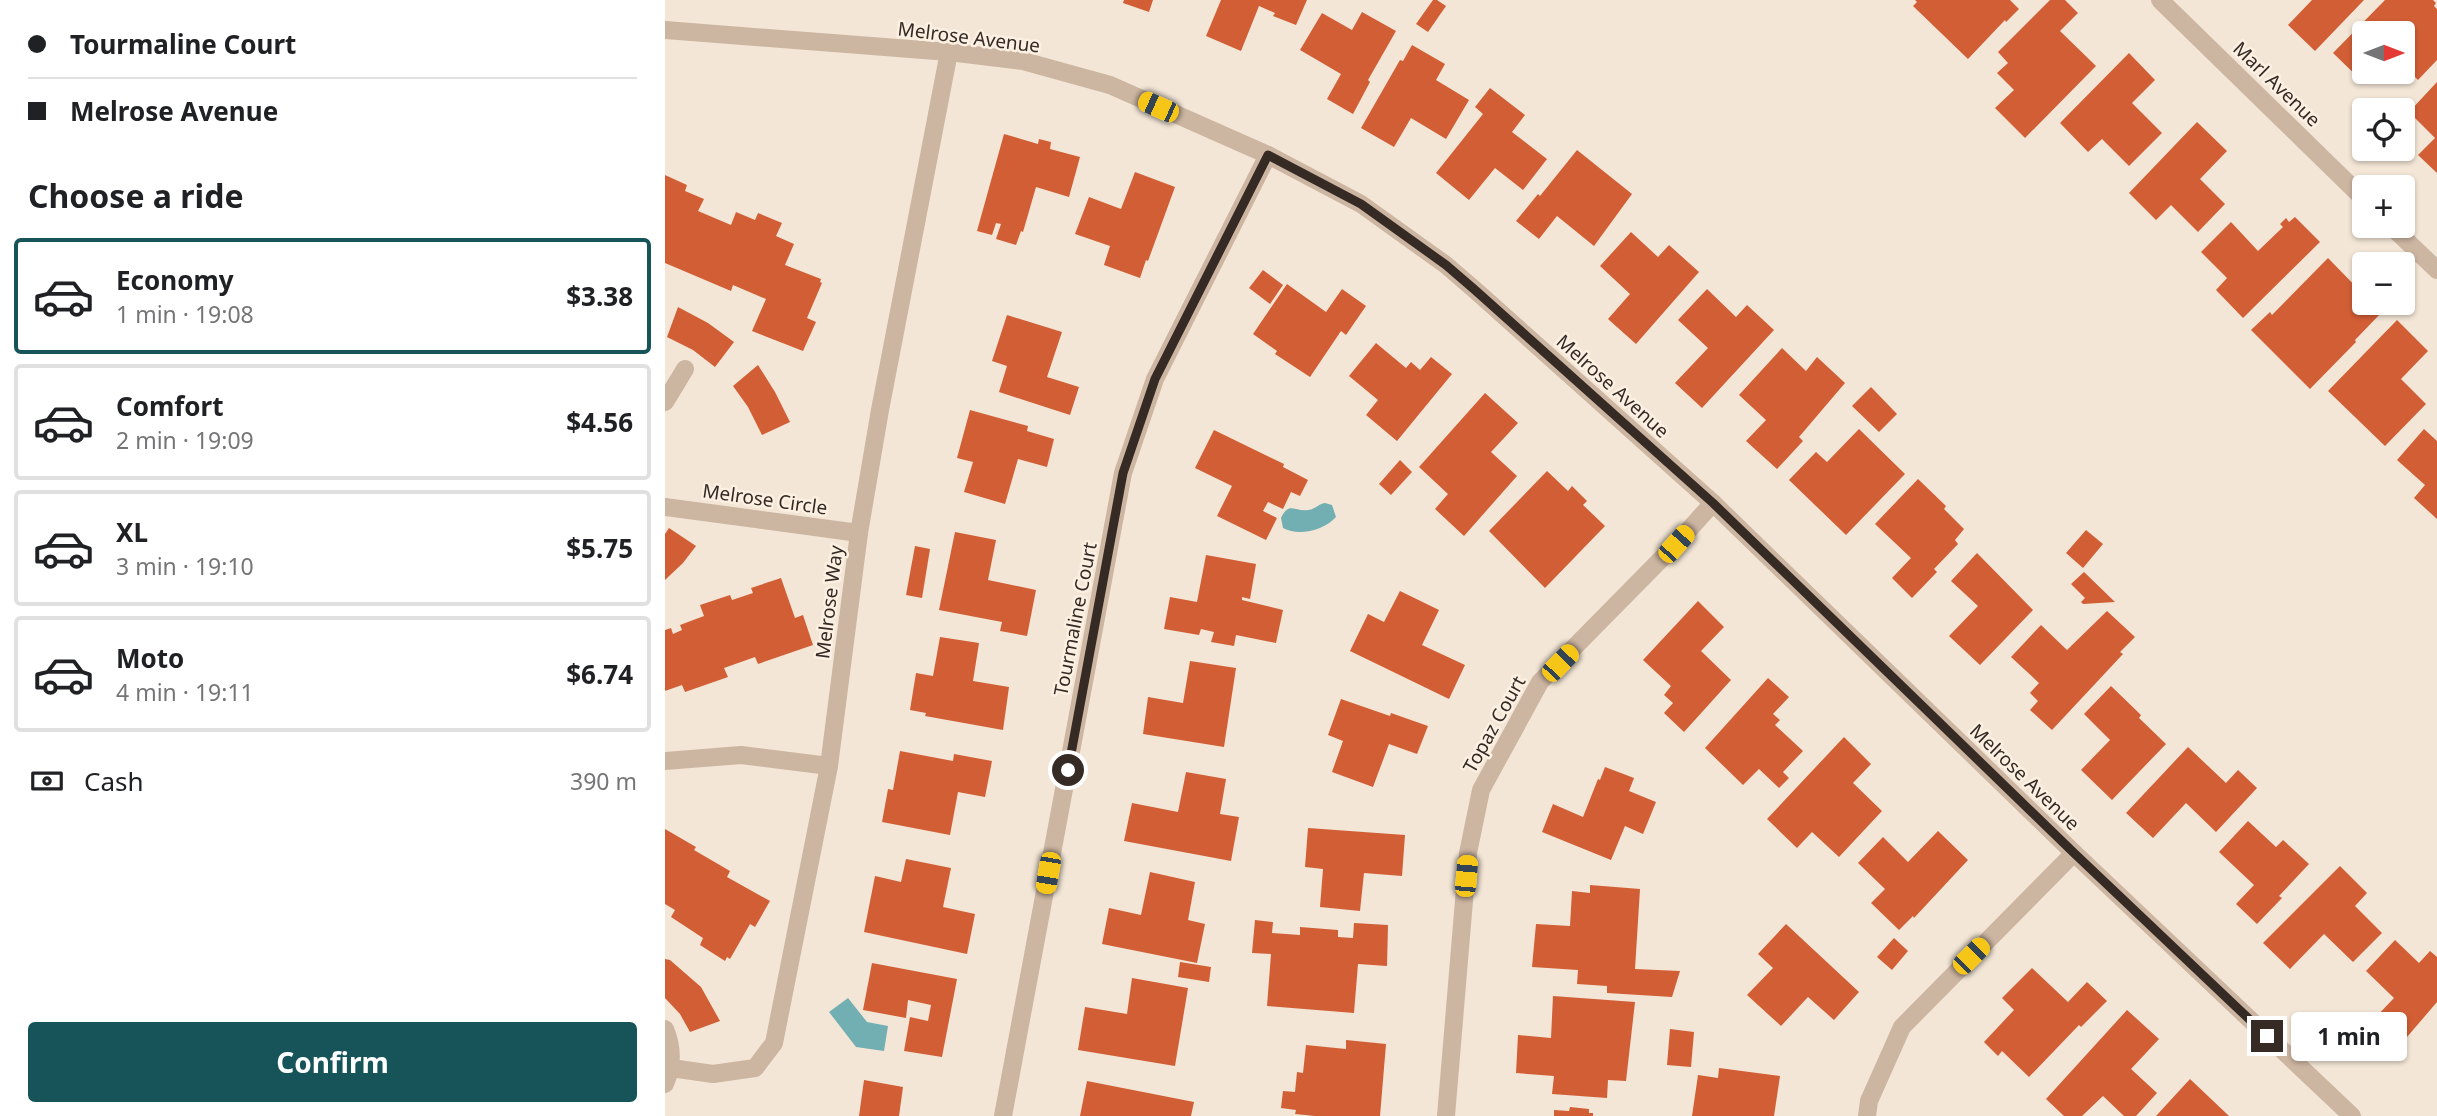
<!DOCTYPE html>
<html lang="en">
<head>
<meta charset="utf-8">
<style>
  :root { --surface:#fff; --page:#f6f6f6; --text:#202124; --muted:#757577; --line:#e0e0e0; --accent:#16545a }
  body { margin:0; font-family:"Noto Sans",sans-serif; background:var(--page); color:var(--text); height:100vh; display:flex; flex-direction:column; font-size:26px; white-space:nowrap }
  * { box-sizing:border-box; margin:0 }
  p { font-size:23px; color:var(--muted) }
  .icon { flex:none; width:38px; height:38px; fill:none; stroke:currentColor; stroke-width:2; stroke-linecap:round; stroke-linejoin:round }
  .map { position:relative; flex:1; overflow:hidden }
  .details { display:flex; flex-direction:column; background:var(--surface); width:665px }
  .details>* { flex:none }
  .guide { display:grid; align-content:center; height:154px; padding:0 28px; background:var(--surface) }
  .needle { width:46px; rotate:90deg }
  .controls { position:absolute; left:1687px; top:21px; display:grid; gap:14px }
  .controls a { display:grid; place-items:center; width:63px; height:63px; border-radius:7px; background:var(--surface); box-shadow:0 2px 5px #0004; font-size:35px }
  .end { position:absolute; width:32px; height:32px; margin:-16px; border:9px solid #352a24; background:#fff; box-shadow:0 0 0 4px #fff }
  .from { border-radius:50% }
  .bubble { position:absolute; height:49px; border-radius:7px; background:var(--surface); box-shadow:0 2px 5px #0004; font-size:23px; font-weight:700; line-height:49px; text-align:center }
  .car { position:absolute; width:21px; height:42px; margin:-21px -10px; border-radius:9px; box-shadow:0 0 5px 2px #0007; background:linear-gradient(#f5c518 24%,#345 0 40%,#f5c518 0 76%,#345 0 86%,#f5c518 0) }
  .guide b { display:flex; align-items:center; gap:24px; height:66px; font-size:26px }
  .guide b+b { border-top:2px solid var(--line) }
  .guide i { width:18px; height:18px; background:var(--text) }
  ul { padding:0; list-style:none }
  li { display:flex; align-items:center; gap:21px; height:116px; margin:0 14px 10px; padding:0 14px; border:4px solid var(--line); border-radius:7px }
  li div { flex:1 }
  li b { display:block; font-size:26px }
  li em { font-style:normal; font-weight:700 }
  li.on { border-color:var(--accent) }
  li>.icon { width:63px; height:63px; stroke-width:1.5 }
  h2 { padding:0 28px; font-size:32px; line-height:84px }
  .pay { display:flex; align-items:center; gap:18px; height:77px; padding:0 28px; font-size:26px }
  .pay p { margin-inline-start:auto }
  .action { display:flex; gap:14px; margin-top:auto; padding:14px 28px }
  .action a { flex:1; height:80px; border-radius:7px; background:var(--accent); color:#fff; font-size:28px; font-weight:700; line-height:80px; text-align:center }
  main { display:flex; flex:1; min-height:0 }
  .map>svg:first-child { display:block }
  .water { fill:#72afb3 }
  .building { fill:#d25e35 }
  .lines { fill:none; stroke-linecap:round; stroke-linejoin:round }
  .service { stroke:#ccb5a1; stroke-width:18 }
  .minor { stroke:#ccb5a1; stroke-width:18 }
  .tertiary { stroke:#ccb5a1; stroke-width:18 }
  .route { stroke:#352a24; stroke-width:9 }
  .labels { text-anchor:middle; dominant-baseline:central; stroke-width:5; stroke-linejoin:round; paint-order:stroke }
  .street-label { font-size:19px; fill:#352a24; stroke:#fbf0e2 }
</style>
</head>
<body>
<main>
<section class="details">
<div class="guide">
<b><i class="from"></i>Tourmaline Court</b>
<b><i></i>Melrose Avenue</b>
</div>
<h2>Choose a ride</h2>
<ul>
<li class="on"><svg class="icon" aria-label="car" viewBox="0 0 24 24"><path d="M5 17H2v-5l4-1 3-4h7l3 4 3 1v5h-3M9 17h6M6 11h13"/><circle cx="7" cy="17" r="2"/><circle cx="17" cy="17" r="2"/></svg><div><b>Economy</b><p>1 min · 19:08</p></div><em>$3.38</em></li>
<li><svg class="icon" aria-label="car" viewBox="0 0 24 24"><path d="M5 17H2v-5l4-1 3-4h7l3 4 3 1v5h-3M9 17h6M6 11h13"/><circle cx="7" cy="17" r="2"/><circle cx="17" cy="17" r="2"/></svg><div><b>Comfort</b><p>2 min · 19:09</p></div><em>$4.56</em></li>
<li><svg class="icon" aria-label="car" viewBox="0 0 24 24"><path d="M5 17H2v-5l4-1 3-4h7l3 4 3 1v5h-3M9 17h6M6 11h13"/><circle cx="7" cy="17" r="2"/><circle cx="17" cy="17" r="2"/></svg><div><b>XL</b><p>3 min · 19:10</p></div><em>$5.75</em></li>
<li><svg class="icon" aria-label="car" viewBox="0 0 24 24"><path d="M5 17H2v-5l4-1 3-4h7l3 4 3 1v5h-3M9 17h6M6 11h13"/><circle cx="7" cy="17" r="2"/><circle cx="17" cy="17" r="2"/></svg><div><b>Moto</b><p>4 min · 19:11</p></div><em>$6.74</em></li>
</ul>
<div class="pay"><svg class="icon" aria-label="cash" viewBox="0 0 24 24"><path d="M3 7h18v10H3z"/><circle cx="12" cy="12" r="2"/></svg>Cash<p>390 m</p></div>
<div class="action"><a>Confirm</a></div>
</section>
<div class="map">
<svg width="1772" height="1116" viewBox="0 0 1772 1116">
  <rect width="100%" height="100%" fill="#f3e6d6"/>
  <g class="water">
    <path d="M660 503 667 505 671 517C659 530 634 537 618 528L616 518C624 501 630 512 643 510 649 510 653 504 660 503Z"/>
    <polygon points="183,998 202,1022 223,1026 219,1051 191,1047 164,1012"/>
  </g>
  <g class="building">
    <polygon points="459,0 488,0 484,12 458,3"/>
    <polygon points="556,0 642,0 631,25 608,16 610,13 594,6 576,51 541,36"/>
    <polygon points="768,0 772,0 781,6 763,32 751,24"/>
    <polygon points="1250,0 1345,0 1354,9 1341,22 1340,20 1303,59 1248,6 1252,2"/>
    <polygon points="1385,0 1400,0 1413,13 1395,31 1431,66 1360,138 1330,108 1349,90 1332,73 1343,63 1333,52"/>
    <polygon points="1647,0 1699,0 1650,51 1623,25"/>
    <polygon points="1720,0 1768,0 1771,3 1769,6 1772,9 1772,60 1753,80 1738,65 1738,33 1699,33 1699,72 1712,72 1700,84 1668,53"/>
    <polygon points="697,12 731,31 703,80 705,82 688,114 662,99 676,74 635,50 657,13 687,30"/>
    <polygon points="747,45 780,64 771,80 804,100 781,139 746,118 729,147 696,128 735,60 738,61"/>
    <polygon points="1464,53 1490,80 1467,103 1497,133 1464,166 1437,139 1423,152 1395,123"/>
    <polygon points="1772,82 1772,173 1753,155 1770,138 1744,112"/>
    <polygon points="825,88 860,115 847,132 882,159 858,190 830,168 804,200 771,173 818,114 810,107"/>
    <polygon points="1532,122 1562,151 1535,179 1560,204 1533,232 1506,205 1491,220 1464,193"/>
    <polygon points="339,134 373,144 374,139 386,142 385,149 415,157 404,197 371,187 358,232 356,231 351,245 331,239 336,224 331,223 327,235 312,231"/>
    <polygon points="912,150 967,194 929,246 892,216 874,239 851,221 873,194 875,196"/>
    <polygon points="470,172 510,187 483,261 481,260 475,278 439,265 445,246 410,234 424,197 456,209"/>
    <polygon points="0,175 22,185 20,191 39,199 33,211 66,225 71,212 90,220 93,213 117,223 111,236 129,244 120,265 156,279 155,282 157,283 142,318 151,322 138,351 87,331 101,299 68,285 66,291 0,263"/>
    <polygon points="1630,217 1655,242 1578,318 1551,290 1562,278 1536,252 1566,222 1593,251 1618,227 1615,224 1621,218 1624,222"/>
    <polygon points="966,232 993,257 1004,245 1034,272 971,344 943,319 965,294 935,266"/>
    <polygon points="1663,258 1699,295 1699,303 1708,303 1717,312 1690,340 1691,342 1645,389 1586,330 1605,312 1607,315"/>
    <polygon points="598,270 618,285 605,304 584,288"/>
    <polygon points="622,284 661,312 677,289 701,306 681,335 676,331 645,377 610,354 612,351 588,334"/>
    <polygon points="1042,289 1071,317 1082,305 1109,330 1037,408 1010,383 1043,348 1013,320"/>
    <polygon points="13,307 43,323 69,342 50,367 28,350 2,337"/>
    <polygon points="342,315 397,332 382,377 414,387 405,415 334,392 342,366 327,361"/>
    <polygon points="1732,320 1763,351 1736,379 1761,404 1720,446 1663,391"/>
    <polygon points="711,343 741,368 746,362 755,370 766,357 787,374 732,441 701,415 713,400 684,376"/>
    <polygon points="1117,348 1141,371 1152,357 1180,383 1134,437 1138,441 1112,469 1081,441 1101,420 1074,395"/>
    <polygon points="93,365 110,392 125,422 97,435 83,407 68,386"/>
    <polygon points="1206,387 1232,414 1214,432 1187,406"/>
    <polygon points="820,393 853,423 826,452 852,476 799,536 770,509 783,494 754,467"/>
    <polygon points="305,410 363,426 362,431 389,439 382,467 353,459 340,504 299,492 308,462 292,458"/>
    <polygon points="1194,429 1240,474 1181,535 1124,480 1151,452 1162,462"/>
    <polygon points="1759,429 1772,441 1772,519 1749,498 1760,485 1732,460"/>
    <polygon points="549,430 619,464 618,467 643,480 635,496 626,492 618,509 603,502 598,511 612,518 601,540 552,516 567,486 530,468"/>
    <polygon points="735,460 747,472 726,495 714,484"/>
    <polygon points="882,471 903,491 907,486 922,501 918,505 940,526 880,588 824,531"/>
    <polygon points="1253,479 1281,506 1279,509 1299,529 1290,540 1293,544 1269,569 1272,572 1247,598 1227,578 1246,558 1210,524"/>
    <polygon points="4,528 31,546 18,563 0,580 0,534"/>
    <polygon points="1421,530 1438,544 1418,568 1401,553"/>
    <polygon points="290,532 331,540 323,580 371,590 362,636 335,631 337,622 274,610"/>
    <polygon points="250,546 265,549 257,598 241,595"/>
    <polygon points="1312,553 1368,610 1315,665 1284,636 1313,606 1286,581"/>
    <polygon points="541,555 591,564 585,599 577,597 577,600 618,610 611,643 571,635 569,646 546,642 549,632 536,629 534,635 499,629 505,597 532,602"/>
    <polygon points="1419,572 1450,602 1418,604 1416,602 1420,598 1406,584"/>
    <polygon points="116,578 130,618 138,615 148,645 93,664 90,657 59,668 63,677 20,692 17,685 0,691 0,630 6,628 8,634 17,630 15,625 39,616 35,605 65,595 67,600 88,593 86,588"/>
    <polygon points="735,591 774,610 757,645 800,665 784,699 685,651 703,614 719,622"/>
    <polygon points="1033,601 1059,627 1036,651 1066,680 1019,732 999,713 1008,703 999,695 1006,686 978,660"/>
    <polygon points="1442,611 1470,637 1455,652 1458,654 1387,730 1365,710 1373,701 1365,693 1374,683 1346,657 1376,625 1402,650"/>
    <polygon points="275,637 314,643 308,681 344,687 338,730 260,716 261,713 245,710 251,673 268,676"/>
    <polygon points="525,661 571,668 559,747 478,734 483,697 518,703"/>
    <polygon points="1103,678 1124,697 1108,714 1115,720 1110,725 1138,751 1118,772 1124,778 1114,788 1094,769 1078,785 1040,748"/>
    <polygon points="1446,686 1476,715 1474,718 1501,744 1447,800 1416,770 1445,740 1419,714"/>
    <polygon points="676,699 725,716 726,713 763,726 752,754 724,744 708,787 667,772 678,741 663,735"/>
    <polygon points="1179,737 1206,764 1188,783 1217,811 1174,857 1147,832 1132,848 1102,819"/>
    <polygon points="1523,747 1561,783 1573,770 1592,788 1551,832 1521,803 1488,838 1461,813"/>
    <polygon points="235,751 288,761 289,754 327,761 320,797 293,792 285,835 217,822 223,789 228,790"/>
    <polygon points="940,767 969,778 964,791 991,802 978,834 960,826 946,860 877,832 888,804 918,817 933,779 935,780"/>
    <polygon points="521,772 561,779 555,814 574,817 566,861 459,841 467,803 513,812"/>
    <polygon points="1583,821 1611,847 1618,840 1644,864 1614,896 1617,898 1592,924 1571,904 1589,885 1554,852"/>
    <polygon points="643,828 740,835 737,876 699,873 695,911 655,907 658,869 640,867"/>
    <polygon points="0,829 31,847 29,850 65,871 62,877 105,901 90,927 85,924 65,959 62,957 60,961 35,945 38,938 6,917 10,910 0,904"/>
    <polygon points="1273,831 1303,860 1249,918 1248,916 1234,930 1206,903 1220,889 1193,863 1218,837 1243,862"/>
    <polygon points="241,859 286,868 278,907 310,914 302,954 199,932 210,876 236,882"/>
    <polygon points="1675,866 1702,893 1690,906 1717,933 1688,962 1659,934 1625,969 1598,943"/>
    <polygon points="485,872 530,882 523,920 540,924 532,963 437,944 444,908 476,915"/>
    <polygon points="925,885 975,889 970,969 1015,971 1007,997 942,993 942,986 912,984 913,970 867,967 871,924 905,926 907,891 925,893"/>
    <polygon points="590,920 608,922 607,933 635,935 635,927 673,930 673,937 688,938 689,923 723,925 722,966 693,964 689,1013 602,1006 606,954 587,953"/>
    <polygon points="1121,924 1194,992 1169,1020 1143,997 1116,1026 1082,995 1108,968 1093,954"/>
    <polygon points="1229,938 1243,951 1227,970 1212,957"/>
    <polygon points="1730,940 1754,963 1765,951 1772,957 1772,1002 1736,1044 1709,1019 1729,998 1701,971"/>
    <polygon points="0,959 5,960 36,987 55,1021 25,1032 15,1014 0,998"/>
    <polygon points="515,962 546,967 544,982 513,977"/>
    <polygon points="207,963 292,979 277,1057 239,1051 245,1017 263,1021 266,1005 243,1000 241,1018 198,1010"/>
    <polygon points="1367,968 1403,1002 1422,982 1442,1001 1416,1027 1414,1025 1364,1077 1337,1051 1333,1056 1319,1042 1349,1010 1337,998"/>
    <polygon points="467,978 523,988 510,1066 413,1050 420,1007 462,1014"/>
    <polygon points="888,996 970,1002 961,1081 943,1080 942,1098 887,1094 889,1076 851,1073 853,1035 886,1038"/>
    <polygon points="1462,1010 1494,1039 1466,1069 1492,1093 1471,1116 1459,1116 1438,1096 1417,1116 1399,1116 1381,1099"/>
    <polygon points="1005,1029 1029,1032 1026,1067 1002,1065"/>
    <polygon points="681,1040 721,1044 715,1116 650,1116 630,1114 631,1110 616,1108 618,1091 630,1092 632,1072 638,1073 641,1045 681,1049"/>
    <polygon points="1054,1068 1115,1076 1109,1116 1027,1116 1033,1075 1053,1078"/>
    <polygon points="1525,1079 1564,1116 1491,1116"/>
    <polygon points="199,1080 238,1087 234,1116 194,1116"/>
    <polygon points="422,1081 529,1102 526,1116 415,1116"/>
    <polygon points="905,1107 924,1109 924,1113 928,1113 928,1116 889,1116 889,1110 904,1111"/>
  </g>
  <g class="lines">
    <polyline class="service" points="0,402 20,369"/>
    <g class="minor">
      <polyline points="1495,0 1699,199"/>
      <polyline points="1726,226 1772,270"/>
      <polyline points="0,507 194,533"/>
      <polyline points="0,761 76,755 164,766"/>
      <path d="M0 1029C8 1048 8 1065 0 1084"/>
      <polyline points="6,1068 48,1074 90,1068 109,1043 164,766 194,533 215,410 284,52"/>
      <polyline points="338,1116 458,473 490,379 603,155"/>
      <polyline points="781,1116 803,853 816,790 875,682 1011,544 1048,503"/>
      <polyline points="1202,1116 1204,1101 1237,1027 1409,853"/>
    </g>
    <polyline class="tertiary" points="0,30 284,52 358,61 445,85 603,155 696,204 781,265 810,290 1048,503 1409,853 1687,1116"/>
  </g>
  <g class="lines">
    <polyline class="route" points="403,770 458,473 490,379 603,155 696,204 781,265 810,290 1048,503 1409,853 1602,1036"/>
  </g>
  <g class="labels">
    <g class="street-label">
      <text transform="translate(304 37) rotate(7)">Melrose Avenue</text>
      <text transform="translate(1612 84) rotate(44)">Marl Avenue</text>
      <text transform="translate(948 386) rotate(42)">Melrose Avenue</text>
      <text transform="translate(100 499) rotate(8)">Melrose Circle</text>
      <text transform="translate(164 602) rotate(-83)">Melrose Way</text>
      <text transform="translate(410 619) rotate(-79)">Tourmaline Court</text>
      <text transform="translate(829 724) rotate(-61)">Topaz Court</text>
      <text transform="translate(1360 777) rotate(44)">Melrose Avenue</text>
    </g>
  </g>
</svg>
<div class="controls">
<a><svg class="needle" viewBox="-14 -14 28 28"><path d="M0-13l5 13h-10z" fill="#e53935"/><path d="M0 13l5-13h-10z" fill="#757577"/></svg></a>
<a><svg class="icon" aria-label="locate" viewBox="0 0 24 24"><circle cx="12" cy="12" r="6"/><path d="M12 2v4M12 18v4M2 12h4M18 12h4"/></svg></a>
<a>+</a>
<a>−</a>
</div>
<i class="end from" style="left:403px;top:770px"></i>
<i class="end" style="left:1602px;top:1036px"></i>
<div class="bubble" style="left:1626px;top:1012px;width:116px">1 min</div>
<i class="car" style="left:493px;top:107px;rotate:294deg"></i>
<i class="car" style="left:1011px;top:544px;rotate:42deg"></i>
<i class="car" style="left:895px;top:663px;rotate:44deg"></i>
<i class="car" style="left:383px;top:873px;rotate:190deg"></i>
<i class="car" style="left:801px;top:876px;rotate:5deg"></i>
<i class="car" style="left:1306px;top:956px;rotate:45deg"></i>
</div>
</main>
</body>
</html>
